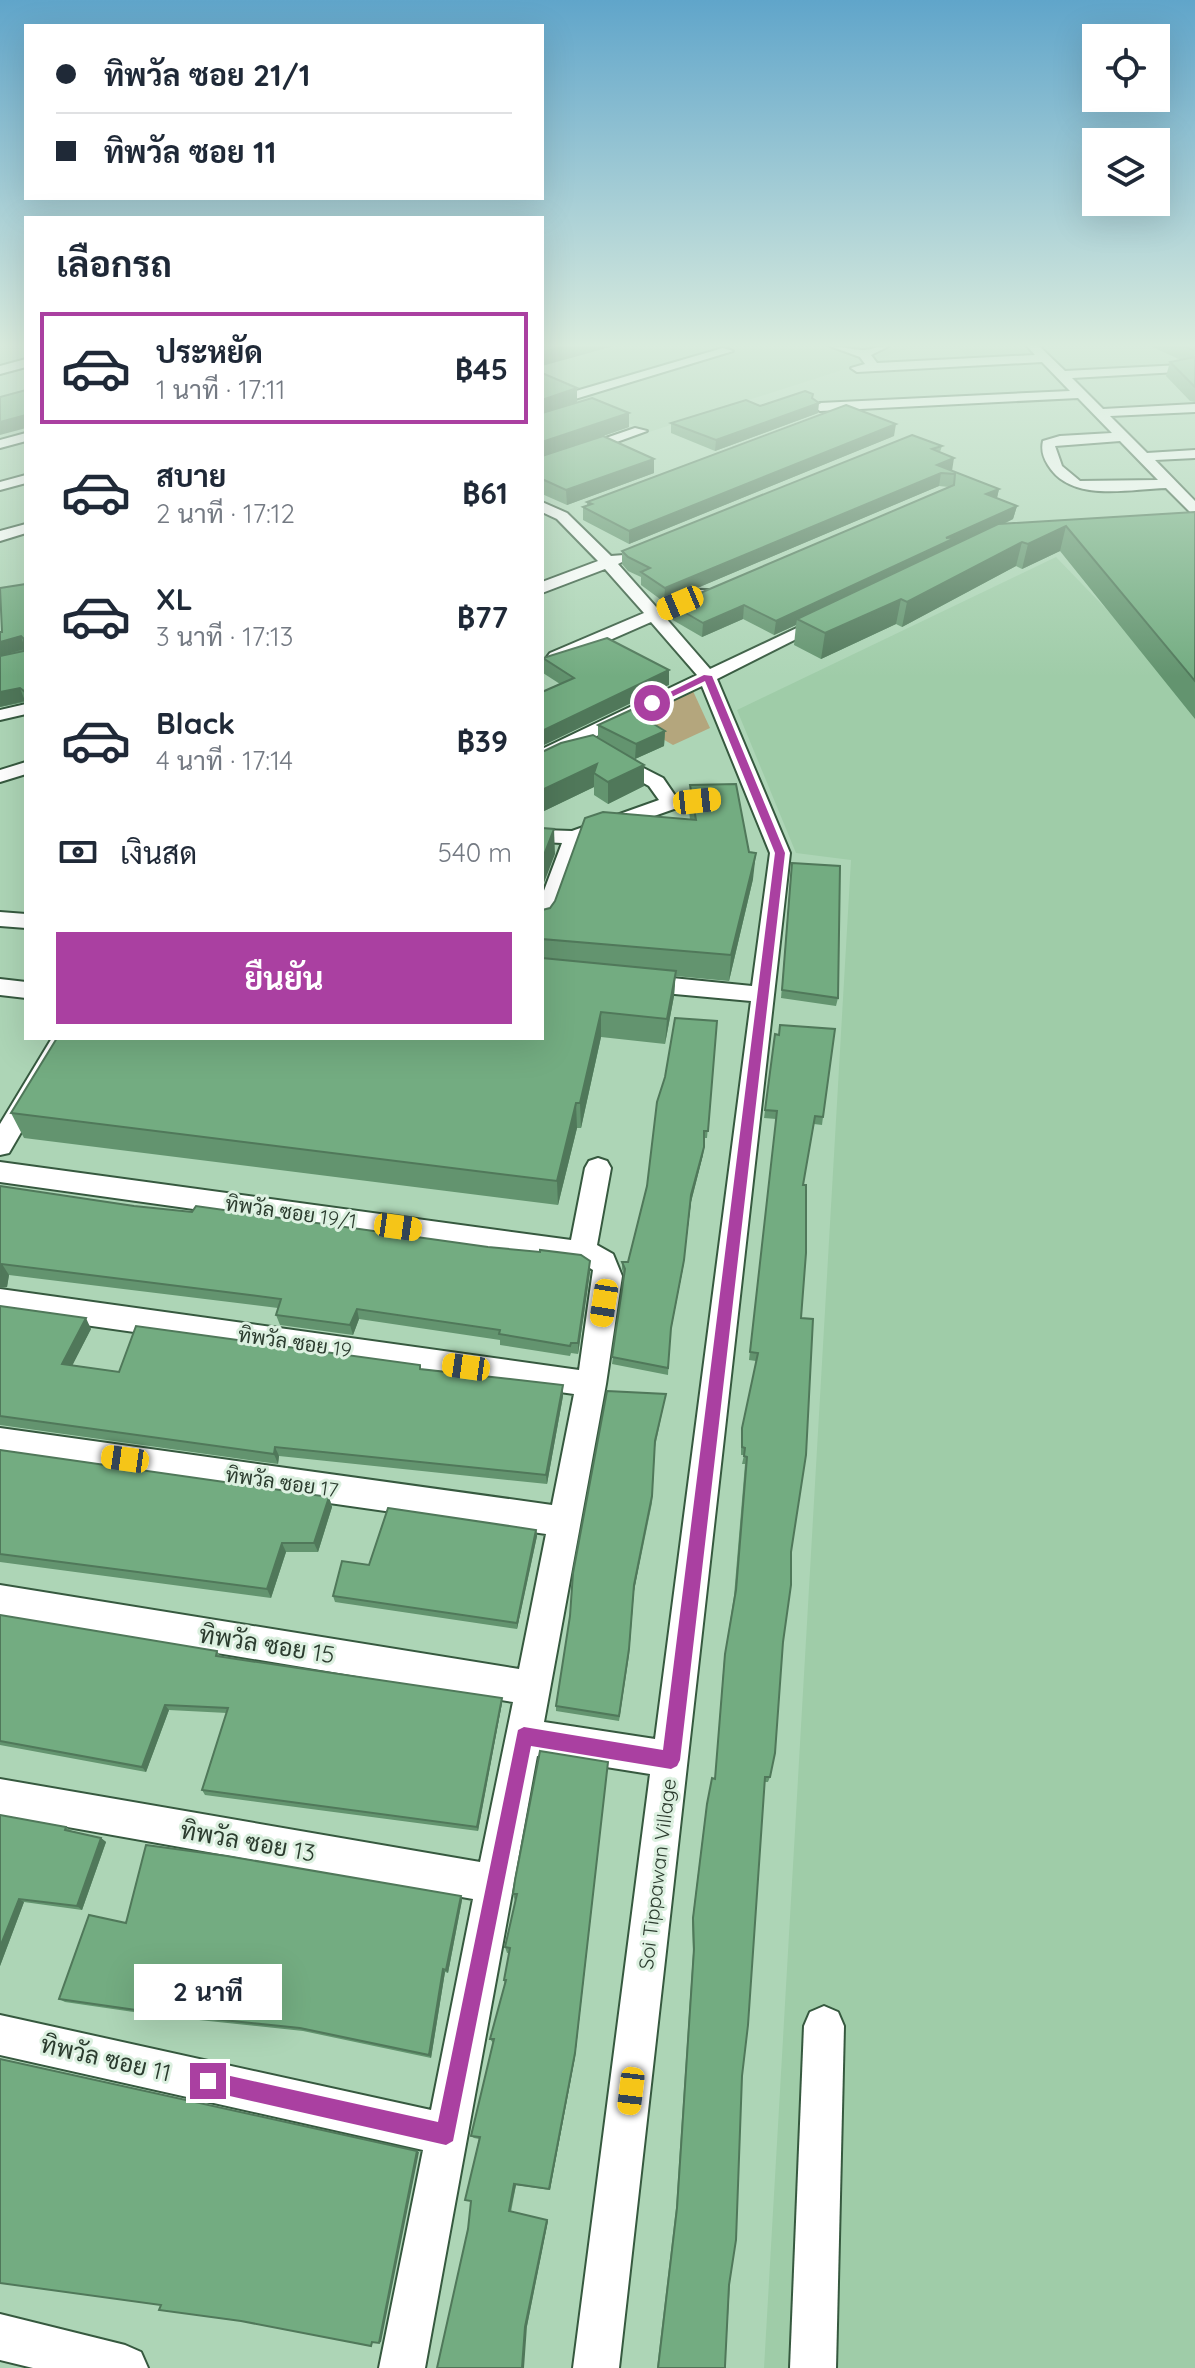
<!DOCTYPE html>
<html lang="th">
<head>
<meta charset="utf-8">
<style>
  :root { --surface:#fff; --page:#f6f6f7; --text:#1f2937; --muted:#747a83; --line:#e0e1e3; --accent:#aa40a1 }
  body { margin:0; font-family:Quicksand,Sarabun,sans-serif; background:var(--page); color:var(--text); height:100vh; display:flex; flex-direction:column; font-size:30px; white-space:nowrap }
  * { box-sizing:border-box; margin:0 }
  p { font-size:26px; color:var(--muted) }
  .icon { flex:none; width:44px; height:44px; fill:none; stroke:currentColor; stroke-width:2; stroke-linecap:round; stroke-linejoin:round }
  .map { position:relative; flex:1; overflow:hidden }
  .panel { position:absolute; left:24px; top:216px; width:520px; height:824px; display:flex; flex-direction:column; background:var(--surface); border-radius:0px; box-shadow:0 8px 32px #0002 }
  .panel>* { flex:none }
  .banner { position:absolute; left:24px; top:24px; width:520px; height:176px; border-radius:0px; box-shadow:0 8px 32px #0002; display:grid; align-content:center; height:176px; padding:0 32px; background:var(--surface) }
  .buttons { position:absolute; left:1082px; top:24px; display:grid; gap:16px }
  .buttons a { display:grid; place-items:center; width:88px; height:88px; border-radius:0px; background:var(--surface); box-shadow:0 8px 32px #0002; font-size:40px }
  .end { position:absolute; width:36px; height:36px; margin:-18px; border:10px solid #aa40a1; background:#fff; box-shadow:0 0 0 4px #fff }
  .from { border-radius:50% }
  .bubble { position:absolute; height:56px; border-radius:0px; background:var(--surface); box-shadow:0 8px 32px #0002; font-size:26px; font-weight:700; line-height:56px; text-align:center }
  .car { position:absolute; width:24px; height:48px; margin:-24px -12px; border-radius:10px; box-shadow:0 0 6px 2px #0007; background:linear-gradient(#f5c518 24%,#345 0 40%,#f5c518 0 76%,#345 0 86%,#f5c518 0) }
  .banner b { display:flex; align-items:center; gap:28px; height:76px; font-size:30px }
  .banner b+b { border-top:2px solid var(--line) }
  .banner i { width:20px; height:20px; background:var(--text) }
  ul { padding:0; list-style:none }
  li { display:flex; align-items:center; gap:24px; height:112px; margin:0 16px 12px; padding:0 16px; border:4px solid transparent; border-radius:0px }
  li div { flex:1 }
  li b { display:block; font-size:30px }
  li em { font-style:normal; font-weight:700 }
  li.current { border-color:var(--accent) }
  li>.icon { width:72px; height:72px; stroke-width:1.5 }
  h2 { padding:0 32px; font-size:36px; line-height:96px }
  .pay { display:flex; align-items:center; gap:20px; height:88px; padding:0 32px; font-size:30px }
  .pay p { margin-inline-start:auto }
  .cta { display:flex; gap:16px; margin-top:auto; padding:16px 32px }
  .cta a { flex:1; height:92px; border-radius:0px; background:var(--accent); color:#fff; font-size:32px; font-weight:700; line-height:92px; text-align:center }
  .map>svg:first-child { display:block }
  .built { fill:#9fcca8 }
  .green { fill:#b4a67d }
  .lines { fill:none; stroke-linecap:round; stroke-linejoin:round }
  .minor-casing { stroke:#36593f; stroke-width:4 }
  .minor { fill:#fff; fill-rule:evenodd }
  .wall { fill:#63946f }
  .shaded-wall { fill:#50785a }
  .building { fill:#73ac81; stroke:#50785a; stroke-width:2 }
  .route { fill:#aa40a1 }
  .labels { text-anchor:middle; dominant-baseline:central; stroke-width:6; stroke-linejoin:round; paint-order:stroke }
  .street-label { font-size:20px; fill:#2b3b2e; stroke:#dcf0e0 }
  .near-street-label { font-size:24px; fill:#2b3b2e; stroke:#dcf0e0 }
</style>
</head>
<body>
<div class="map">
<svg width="1195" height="2368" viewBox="0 0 1195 2368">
  <rect width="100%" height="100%" fill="#add5b6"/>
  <g class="built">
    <polygon points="542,346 917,346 649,432 542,385"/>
    <polygon points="957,346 1026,346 1035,356 970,360"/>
    <polygon points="1056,557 1195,701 1195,2368 764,2368 851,860 796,853 737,710"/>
  </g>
  <polygon class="green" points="693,691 710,728 673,745 630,720"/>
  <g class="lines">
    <defs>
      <g id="minor">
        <path d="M830 346C841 346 852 350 863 350 871 350 879 346 889 346L871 355 877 363 1035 355 1027 346H1039L1065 371 1181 365 1183 368 1177 372 1072 378 1103 409 1195 404V412L1110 416 1147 453 1195 450V458L1155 460 1195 501V513L1190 512 1166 488C1128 489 1071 503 1048 465 1043 457 1041 450 1043 441L1060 436 1112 433 1078 398 820 411 814 407 820 403 1070 391 1042 362 857 372 851 368 865 364 860 357ZM1120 441 1158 480 1080 481 1062 466 1055 446Z"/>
        <polygon points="723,348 733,351 575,399 542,384 542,375 576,391"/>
        <polygon points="26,359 26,367 0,374 0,366"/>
        <polygon points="635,428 647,431 542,469 542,460"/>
        <polygon points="26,433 26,441 0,448 0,440"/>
        <polygon points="26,475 26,483 0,490 0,482"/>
        <polygon points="542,502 567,513 611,556 624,555 624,561 618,564 657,608 699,590 711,590 711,596 664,616 710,669 820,617 826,615 834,620 717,679 790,853 619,2368 573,2368 650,1774 537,1756 425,2368 379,2368 423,2150 0,2055 0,2015 431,2110 473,1899 0,1815 0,1779 480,1862 513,1702 0,1617 0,1585 519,1669 546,1534 0,1456 0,1428 552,1505 574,1394 0,1313 0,1289 579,1370 593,1270 582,1263 0,1182 0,1162 571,1240 585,1168 589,1161 598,1158 607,1161 611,1168 597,1245 613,1254 622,1276 606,1384 544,1722 655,1739 751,1001 642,991 634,988 631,983 634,978 642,975 752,986 770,853 702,686 542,762 542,749 697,675 651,622 562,661 550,661 547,657 550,653 644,613 605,569 542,593 542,582 598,561 557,519 542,512"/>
        <polygon points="26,524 26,533 0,541 0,531"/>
        <polygon points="26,704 26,714 0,720 0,710"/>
        <polygon points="616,754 663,778 676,797 724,792 734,798 724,804 674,809 583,841 553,925 550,930 542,932 542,896 562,843 542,842 542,830 572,831 659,800 649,786 609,764 607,760"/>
        <polygon points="26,762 26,774 0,782 0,770"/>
        <polygon points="0,912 26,914 26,928 0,926"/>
        <polygon points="0,979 26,982 26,998 0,995"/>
        <polygon points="52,1038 76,1038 9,1153 0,1155 0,1124"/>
        <polygon points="824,2006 838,2012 844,2026 836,2368 790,2368 804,2026 810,2012"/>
        <polygon points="0,2314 125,2345 141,2352 148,2368 33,2368 0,2360"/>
      </g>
    </defs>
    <use href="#minor" class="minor-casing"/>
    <use href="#minor" class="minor"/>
  </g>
  <g class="wall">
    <polygon points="1150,346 1195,346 1195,402 1190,401 1166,376 1170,362 1181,360"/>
    <polygon points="542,373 577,388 577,402 629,413 629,427 603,436 654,473 567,505 542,494"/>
    <polygon points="813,398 818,413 715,451 671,433 671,423"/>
    <polygon points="894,436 629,544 583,520 583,507 587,506 587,502"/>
    <polygon points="942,446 940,452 952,471 999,489 997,498 1017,506 1013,519 1004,524 1195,512 1195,719 1060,551 1022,569 1016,566 902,627 896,624 821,659 794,645 796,625 774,635 743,619 702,637 671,619 672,605 949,487 939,486 664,602 641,585 641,577 628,571 622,564 622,551"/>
    <polygon points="26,584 26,702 0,707 2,632"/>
    <polygon points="543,658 669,685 560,684 543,673"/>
    <polygon points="598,725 665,731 664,746 635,759 644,765 644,786 608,804 594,795 594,787 542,812 542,752 598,739"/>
    <polygon points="690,785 753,879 729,981 675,976 674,996 665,1044 601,1037 581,1128 577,1128 558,1205 24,1138 11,1113 542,1038 542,910 550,908 690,820 689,810"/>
    <polygon points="791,870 838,998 836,1006 781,998"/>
    <polygon points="717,1021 707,1138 704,1138 703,1155 691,1202 683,1268 670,1334 668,1375 612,1364 624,1275 622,1269 622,1262 628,1262"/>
    <polygon points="780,1025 823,1117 822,1125 814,1124 803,1185 801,1318 791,1552 770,1777 768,1782 765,1782 742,2076 725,2368 657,2368 676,2208 693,1953 692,1922 706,1809 715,1778 724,1660 734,1596 745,1464 742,1464 744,1455 741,1455 741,1435 756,1361 749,1360 776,1119 764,1118 775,1034 779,1035"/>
    <polygon points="0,1186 134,1206 590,1261 590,1272 578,1354 571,1353 570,1356 500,1345 500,1340 359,1319 353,1335 280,1325 276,1315 278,1308 9,1275 7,1287 0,1288"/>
    <polygon points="0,1306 91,1329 72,1365 119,1372 420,1365 421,1370 563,1385 563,1396 547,1484 279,1456 278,1464 0,1425"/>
    <polygon points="666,1394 655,1447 652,1503 634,1591 619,1721 556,1711 556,1706"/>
    <polygon points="0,1450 329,1497 332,1507 318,1552 286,1552 271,1598 0,1562"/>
    <polygon points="536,1530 537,1536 517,1629 335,1602 333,1596 369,1565"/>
    <polygon points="0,1615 217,1651 221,1657 502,1703 478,1831 205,1795 202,1790 227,1713 169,1710 146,1772 0,1745"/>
    <polygon points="608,1762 575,2057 550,2190 516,2185 511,2212 548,2221 527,2326 468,2229 471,2201 465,2200 479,2139 474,2138 471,2136 493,2043 490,2039 505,1985 504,1980 509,1953 507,1953 505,1947 515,1901 513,1894"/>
    <polygon points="0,1815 66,1827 72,1831 101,1838 106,1842 82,1910 24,1902 0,1966"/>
    <polygon points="461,1896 462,1900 448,1973 445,1972 431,2058 303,2031 161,2016 65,2002 59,1999 126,1923"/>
  </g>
  <g class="shaded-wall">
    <polygon points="566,346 614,346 542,366 542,352"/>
    <polygon points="577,388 577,402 542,414 542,400"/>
    <polygon points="819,403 818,413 715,451 716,440"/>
    <polygon points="629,413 629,427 542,457 542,442"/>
    <polygon points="26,415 26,428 0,435 0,422"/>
    <polygon points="896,424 894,436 629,544 629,531"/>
    <polygon points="954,458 952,471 941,473 939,486 664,602 665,588"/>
    <polygon points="654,459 654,473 567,505 566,490"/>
    <polygon points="999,489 996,502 986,494"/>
    <polygon points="1017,506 1013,519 797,619 796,625 774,635 776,621 946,538"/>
    <polygon points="1066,526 1060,551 1022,569 1028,544"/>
    <polygon points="1022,542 1016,566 902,627 907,602"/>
    <polygon points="901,599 896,624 821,659 825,633"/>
    <polygon points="744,605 743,619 702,637 703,623"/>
    <polygon points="21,636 25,649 0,656 0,642"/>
    <polygon points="669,670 669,685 542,746 542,731"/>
    <polygon points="20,688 25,701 0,707 0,692"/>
    <polygon points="665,731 664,746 635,759 636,744"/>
    <polygon points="597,764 594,773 594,787 542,812 542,790"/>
    <polygon points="644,765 644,786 608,804 608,782"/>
    <polygon points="554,829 555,854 542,888 542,860"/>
    <polygon points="756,853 753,879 729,981 731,955"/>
    <polygon points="676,971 674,996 665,1044 667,1019"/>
    <polygon points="601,1012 601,1037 581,1128 580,1103"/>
    <polygon points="576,1103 577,1128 558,1205 557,1181"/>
    <polygon points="704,1147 703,1155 691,1202 683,1268 670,1335 691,1195"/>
    <polygon points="590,1261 590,1272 578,1354 578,1343"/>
    <polygon points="2,1264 9,1275 7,1287 0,1288 0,1276"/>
    <polygon points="357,1309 359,1319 353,1335 350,1325"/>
    <polygon points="86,1318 91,1329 68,1374 62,1364"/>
    <polygon points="563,1385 563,1396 547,1484 546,1475"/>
    <polygon points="275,1447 279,1456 278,1464 274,1454"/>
    <polygon points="652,1496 634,1591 629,1655 619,1721 634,1585"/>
    <polygon points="329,1497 332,1507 318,1552 314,1543"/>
    <polygon points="536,1530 537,1536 517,1629 517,1623"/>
    <polygon points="282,1543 286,1552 271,1598 267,1589"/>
    <polygon points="502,1698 502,1703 478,1831 477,1827"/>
    <polygon points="165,1705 169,1710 146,1772 142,1767"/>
    <polygon points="608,1762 575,2057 550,2190 549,2189"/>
    <polygon points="101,1838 106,1842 82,1910 77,1906"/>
    <polygon points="461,1896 462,1900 448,1973 446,1970"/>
    <polygon points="19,1899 24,1902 0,1966 0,1947"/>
    <polygon points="443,1969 445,1972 431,2058 429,2055"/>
    <polygon points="417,2151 419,2152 381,2342 379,2343"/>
    <polygon points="514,2184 516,2185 510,2212 509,2211"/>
    <polygon points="547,2220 548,2221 527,2326 524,2368 522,2368 525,2327"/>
  </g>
  <g class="building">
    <polygon points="542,346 566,346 542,352"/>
    <polygon points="1183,346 1195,346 1195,351"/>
    <polygon points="1195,357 1195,387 1170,362"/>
    <polygon points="542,373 577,388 542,400"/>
    <polygon points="26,390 26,415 0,422 0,397"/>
    <polygon points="805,391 813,394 812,398 819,403 716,440 671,423 746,400 760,406"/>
    <polygon points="592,398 629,413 542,442 542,413"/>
    <polygon points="846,405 896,424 629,531 583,507 592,504 587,502"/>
    <polygon points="912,435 942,446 932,449 954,458 937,465 999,489 986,494 1017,506 946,538 957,537 776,621 744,605 703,623 672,605 954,485 955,474 941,473 665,588 641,572 650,568 628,557 622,551"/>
    <polygon points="603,436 654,459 566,490 542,479 542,456"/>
    <polygon points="1195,512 1195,681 1066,526 1028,544 1022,542 907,602 901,599 825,633 797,619 998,524"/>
    <polygon points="26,584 26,690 24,691 20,688 0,692 0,656 24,651 24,639 21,636 0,642 0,632 2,632 0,588"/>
    <polygon points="607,638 669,670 542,731 542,692 574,678 543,658"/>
    <polygon points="631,710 665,731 636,744 598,725"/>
    <polygon points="593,735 644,765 608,782 594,773 597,764 542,790 542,752 561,743"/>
    <polygon points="736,784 749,852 756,853 731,955 542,939 542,910 550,908 555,901 585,818 603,812 696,820 690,785"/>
    <polygon points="542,828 554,829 542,860"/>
    <polygon points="792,863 840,866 838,998 782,990"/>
    <polygon points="542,958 676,971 667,1019 601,1012 580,1103 576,1103 557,1181 11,1113 57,1038 542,1038"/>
    <polygon points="675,1018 717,1021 708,1131 704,1131 704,1147 691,1195 684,1260 671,1328 668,1368 612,1357 625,1269 622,1262 628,1262 647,1186 657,1102 665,1077"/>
    <polygon points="780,1025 835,1029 823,1117 815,1116 803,1185 806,1185 806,1253 801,1318 813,1319 806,1455 791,1552 791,1585 783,1642 775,1753 770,1777 765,1777 748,2025 742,2076 736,2240 729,2285 725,2366 725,2368 658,2368 677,2208 694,1949 693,1918 707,1804 712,1778 715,1779 725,1654 736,1590 747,1457 744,1456 745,1448 742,1447 742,1428 758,1353 750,1352 777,1111 765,1110 775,1034 779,1035"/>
    <polygon points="0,1186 134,1206 192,1212 196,1206 488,1247 540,1252 540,1250 581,1255 590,1261 578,1343 571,1343 570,1346 499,1334 500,1330 357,1309 350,1325 276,1315 281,1299 2,1264 0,1276"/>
    <polygon points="0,1306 86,1318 62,1364 119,1372 136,1326 420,1365 420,1369 563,1385 546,1475 275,1447 274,1454 0,1416"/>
    <polygon points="607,1391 666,1394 655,1441 652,1496 634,1585 629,1649 619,1716 556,1706 570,1616 573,1573"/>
    <polygon points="0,1450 329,1497 314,1543 282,1543 267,1589 0,1554"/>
    <polygon points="388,1508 536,1530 517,1623 333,1596 342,1561 369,1565"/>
    <polygon points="0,1615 217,1651 216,1656 502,1698 477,1827 202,1790 228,1708 165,1705 142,1767 0,1741"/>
    <polygon points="540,1751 608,1762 575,2053 549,2189 514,2184 509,2211 547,2220 525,2327 522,2368 437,2368 468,2229 471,2201 465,2200 480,2137 471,2136 494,2039 490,2039 506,1980 504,1980 510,1948 505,1947 517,1894 513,1894 515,1880"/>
    <polygon points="0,1815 66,1827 65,1830 101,1838 77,1906 19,1899 0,1947"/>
    <polygon points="146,1845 227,1856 461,1896 446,1970 443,1969 429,2055 300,2028 157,2013 59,1999 89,1915 126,1923"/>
    <polygon points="0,2059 417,2151 379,2343 372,2342 371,2346 241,2321 159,2310 161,2305 0,2283"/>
  </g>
  <linearGradient id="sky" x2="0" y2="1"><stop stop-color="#60a5ca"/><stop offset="0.51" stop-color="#daecde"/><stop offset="1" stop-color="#daecde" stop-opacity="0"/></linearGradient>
  <rect width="1195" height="677" fill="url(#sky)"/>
  <polygon class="route" points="704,675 712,676 785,853 680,1760 677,1766 671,1769 531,1746 453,2141 446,2145 208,2091 201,2088 198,2081 201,2074 208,2071 438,2122 518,1730 524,1727 663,1750 775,853 705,681 655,705 648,703"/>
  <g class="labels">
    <g class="street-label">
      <text transform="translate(291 1212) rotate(8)">ทิพวัล ซอย 19/1</text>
      <text transform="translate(295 1342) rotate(8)">ทิพวัล ซอย 19</text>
      <text transform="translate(282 1482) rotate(8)">ทิพวัล ซอย 17</text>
      <text transform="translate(657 1874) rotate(-83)">Soi Tippawan Village</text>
    </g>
    <g class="near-street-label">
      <text transform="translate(267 1644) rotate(9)">ทิพวัล ซอย 15</text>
      <text transform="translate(248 1841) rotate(10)">ทิพวัล ซอย 13</text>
      <text transform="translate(106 2058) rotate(13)">ทิพวัล ซอย 11</text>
    </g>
  </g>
</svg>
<div class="buttons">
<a><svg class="icon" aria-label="locate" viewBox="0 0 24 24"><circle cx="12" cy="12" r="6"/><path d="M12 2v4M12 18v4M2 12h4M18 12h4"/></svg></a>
<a><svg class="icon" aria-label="layers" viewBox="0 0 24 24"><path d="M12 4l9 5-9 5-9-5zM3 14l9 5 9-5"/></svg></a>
</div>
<i class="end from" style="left:652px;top:703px"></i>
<i class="end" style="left:208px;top:2081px"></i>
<div class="bubble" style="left:134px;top:1964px;width:148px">2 นาที</div>
<i class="car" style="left:680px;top:603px;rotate:247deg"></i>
<i class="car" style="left:697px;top:801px;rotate:84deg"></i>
<i class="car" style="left:398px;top:1227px;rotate:98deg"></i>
<i class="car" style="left:604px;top:1303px;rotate:189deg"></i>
<i class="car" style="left:466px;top:1367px;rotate:278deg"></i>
<i class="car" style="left:125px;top:1459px;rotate:278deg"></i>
<i class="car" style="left:631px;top:2091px;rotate:187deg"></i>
<div class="banner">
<b><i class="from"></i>ทิพวัล ซอย 21/1</b>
<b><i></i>ทิพวัล ซอย 11</b>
</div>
<section class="panel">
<h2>เลือกรถ</h2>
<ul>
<li class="current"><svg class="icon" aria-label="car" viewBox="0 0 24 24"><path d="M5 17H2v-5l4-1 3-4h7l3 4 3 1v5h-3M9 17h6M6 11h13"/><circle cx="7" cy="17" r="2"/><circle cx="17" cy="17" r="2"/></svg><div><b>ประหยัด</b><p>1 นาที · 17:11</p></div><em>฿45</em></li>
<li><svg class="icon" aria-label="car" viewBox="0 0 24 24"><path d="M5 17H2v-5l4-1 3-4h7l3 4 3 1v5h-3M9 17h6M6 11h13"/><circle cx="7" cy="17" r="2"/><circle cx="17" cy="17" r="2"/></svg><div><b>สบาย</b><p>2 นาที · 17:12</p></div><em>฿61</em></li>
<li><svg class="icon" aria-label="car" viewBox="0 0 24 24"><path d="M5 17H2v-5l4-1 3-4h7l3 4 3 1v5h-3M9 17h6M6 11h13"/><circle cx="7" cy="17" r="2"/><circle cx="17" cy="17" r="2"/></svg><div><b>XL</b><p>3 นาที · 17:13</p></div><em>฿77</em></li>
<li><svg class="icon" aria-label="car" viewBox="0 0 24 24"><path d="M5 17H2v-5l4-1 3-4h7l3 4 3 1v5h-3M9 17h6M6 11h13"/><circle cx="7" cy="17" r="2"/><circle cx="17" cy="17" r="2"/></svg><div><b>Black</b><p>4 นาที · 17:14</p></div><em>฿39</em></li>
</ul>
<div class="pay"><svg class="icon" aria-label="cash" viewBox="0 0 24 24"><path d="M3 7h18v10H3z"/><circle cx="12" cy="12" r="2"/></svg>เงินสด<p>540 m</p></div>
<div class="cta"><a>ยืนยัน</a></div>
</section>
</div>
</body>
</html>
